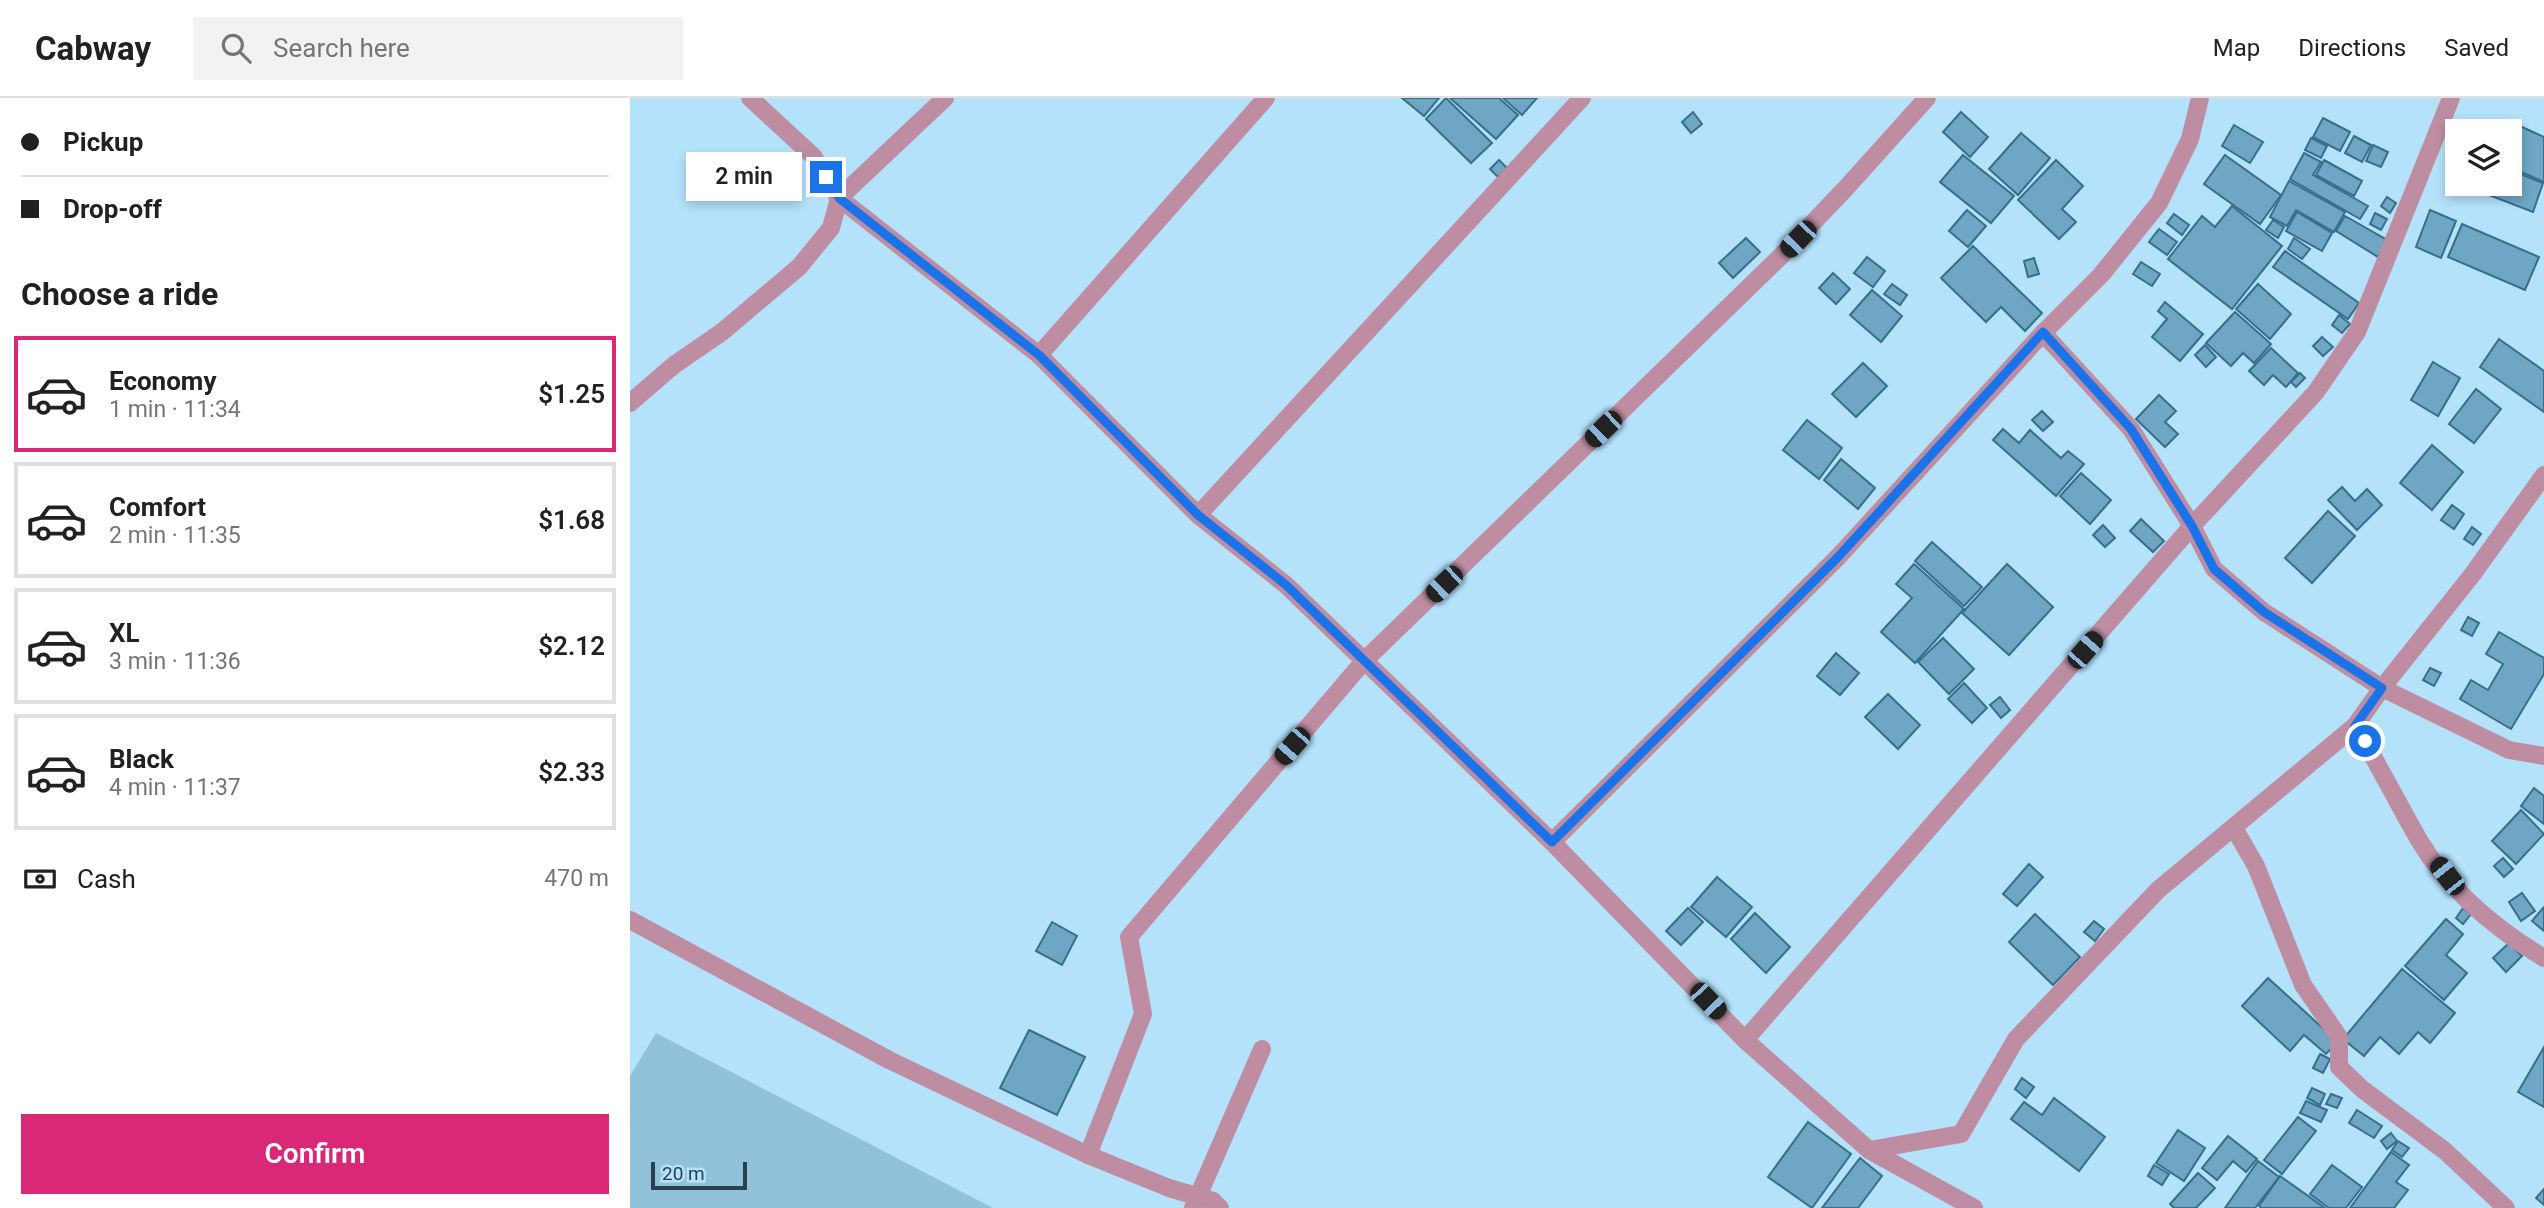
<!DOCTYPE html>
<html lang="en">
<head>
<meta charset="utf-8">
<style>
  :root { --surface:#fff; --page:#f2f2f2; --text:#202124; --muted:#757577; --line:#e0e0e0; --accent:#db2777 }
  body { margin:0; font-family:Roboto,sans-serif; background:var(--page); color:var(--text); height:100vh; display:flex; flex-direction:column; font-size:26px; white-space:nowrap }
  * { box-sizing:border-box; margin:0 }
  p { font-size:23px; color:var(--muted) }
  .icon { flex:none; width:38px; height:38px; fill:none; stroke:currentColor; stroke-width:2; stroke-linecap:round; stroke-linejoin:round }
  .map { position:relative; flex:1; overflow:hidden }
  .panel { display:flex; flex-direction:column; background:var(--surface); width:630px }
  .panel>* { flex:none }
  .guide { display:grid; align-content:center; height:154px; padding:0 21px; background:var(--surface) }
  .fabs { position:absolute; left:1815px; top:21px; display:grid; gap:14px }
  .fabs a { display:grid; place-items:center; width:77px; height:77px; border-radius:0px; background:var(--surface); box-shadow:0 4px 10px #0003; font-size:35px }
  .scale { position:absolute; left:21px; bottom:18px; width:96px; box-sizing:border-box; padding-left:7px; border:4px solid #29404d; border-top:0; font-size:19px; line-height:24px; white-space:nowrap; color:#29404d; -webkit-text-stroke:5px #b4e2fb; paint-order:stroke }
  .end { position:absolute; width:32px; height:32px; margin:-16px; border:9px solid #1a73e8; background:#fff; box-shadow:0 0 0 4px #fff }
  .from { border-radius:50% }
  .bubble { position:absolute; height:49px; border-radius:0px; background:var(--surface); box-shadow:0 4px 10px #0003; font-size:23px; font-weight:600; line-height:49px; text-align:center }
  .car { position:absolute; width:21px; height:42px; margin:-21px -10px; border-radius:9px; box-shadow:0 0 5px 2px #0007; background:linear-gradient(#222 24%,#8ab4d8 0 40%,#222 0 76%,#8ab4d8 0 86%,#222 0) }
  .guide b { display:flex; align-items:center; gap:24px; height:66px; font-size:26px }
  .guide b+b { border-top:2px solid var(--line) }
  .guide i { width:18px; height:18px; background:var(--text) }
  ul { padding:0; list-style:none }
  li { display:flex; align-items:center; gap:21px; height:116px; margin:0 14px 10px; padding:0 7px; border:4px solid var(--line); border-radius:0px }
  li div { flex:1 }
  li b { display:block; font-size:26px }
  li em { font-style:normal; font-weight:600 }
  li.selected { border-color:var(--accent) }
  li>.icon { width:63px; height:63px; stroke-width:1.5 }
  h2 { padding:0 21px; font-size:32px; line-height:84px }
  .pay { display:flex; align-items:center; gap:18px; height:77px; padding:0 21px; font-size:26px }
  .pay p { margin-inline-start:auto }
  .button { display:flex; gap:14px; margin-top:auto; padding:14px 21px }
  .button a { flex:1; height:80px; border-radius:0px; background:var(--accent); color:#fff; font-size:28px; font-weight:600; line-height:80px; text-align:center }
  header { display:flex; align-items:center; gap:42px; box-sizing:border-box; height:98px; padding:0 35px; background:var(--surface); border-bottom:2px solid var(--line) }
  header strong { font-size:33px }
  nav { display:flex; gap:38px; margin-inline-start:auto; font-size:24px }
  .search { width:490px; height:63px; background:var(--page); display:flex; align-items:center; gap:18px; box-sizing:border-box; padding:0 24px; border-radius:0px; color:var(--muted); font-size:26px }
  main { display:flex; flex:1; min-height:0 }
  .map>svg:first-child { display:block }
  .green { fill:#91c1db }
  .building { fill:#6ea6c4; stroke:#376f8b; stroke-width:2 }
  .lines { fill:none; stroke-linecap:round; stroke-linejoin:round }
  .street { stroke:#bf8da1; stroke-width:18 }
  .route { stroke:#1a73e8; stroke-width:9 }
</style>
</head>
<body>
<header>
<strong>Cabway</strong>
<div class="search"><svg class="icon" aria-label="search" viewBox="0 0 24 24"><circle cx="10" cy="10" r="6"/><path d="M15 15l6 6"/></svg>Search here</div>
<nav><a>Map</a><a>Directions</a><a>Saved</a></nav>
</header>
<main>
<section class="panel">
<div class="guide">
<b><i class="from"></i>Pickup</b>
<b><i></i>Drop-off</b>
</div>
<h2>Choose a ride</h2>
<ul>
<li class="selected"><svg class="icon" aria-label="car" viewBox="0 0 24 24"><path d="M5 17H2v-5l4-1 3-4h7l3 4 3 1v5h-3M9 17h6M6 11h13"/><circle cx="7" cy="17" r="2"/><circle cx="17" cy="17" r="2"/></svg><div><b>Economy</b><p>1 min · 11:34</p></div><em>$1.25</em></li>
<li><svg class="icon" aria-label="car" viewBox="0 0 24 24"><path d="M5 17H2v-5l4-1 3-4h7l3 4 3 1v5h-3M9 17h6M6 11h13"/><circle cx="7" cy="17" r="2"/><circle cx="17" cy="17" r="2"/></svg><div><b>Comfort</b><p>2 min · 11:35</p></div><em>$1.68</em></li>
<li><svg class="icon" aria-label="car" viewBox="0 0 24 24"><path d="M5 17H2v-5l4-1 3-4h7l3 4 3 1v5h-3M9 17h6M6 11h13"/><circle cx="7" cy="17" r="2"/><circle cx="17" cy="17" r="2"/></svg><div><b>XL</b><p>3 min · 11:36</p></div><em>$2.12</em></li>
<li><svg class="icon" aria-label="car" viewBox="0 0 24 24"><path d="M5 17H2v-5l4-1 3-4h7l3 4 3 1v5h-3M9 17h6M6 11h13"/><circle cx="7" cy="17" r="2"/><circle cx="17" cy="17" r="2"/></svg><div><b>Black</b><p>4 min · 11:37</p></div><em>$2.33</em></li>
</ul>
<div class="pay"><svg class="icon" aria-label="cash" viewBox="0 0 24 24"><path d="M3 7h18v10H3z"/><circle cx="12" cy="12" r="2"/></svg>Cash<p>470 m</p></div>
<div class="button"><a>Confirm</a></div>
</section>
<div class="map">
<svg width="1914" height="1110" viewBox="0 0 1914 1110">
  <rect width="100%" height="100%" fill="#b4e2fb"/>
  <polygon class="green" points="26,935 363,1110 0,1110 0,978"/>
  <g class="building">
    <polygon points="772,0 809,0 794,18"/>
    <polygon points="816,0 862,45 841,65 796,21"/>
    <polygon points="820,0 869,0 888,17 866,41"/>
    <polygon points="873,0 907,0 892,17"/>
    <polygon points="1063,14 1072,26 1061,35 1052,24"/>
    <polygon points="1331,14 1358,39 1340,59 1313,34"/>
    <polygon points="1693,20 1720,34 1710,53 1683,39"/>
    <polygon points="1879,23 1914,39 1914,84 1880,69 1880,33 1874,33"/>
    <polygon points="1604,27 1633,44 1620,65 1592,48"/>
    <polygon points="1391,35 1420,60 1388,97 1359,71"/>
    <polygon points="1724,38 1741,47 1732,64 1715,55"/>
    <polygon points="1681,40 1697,48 1691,60 1675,52"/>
    <polygon points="1743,47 1758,54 1751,69 1736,63"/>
    <polygon points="1674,55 1691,64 1683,77 1738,108 1730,121 1660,81"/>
    <polygon points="1333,57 1384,98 1361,125 1310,84"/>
    <polygon points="1595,57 1651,97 1630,126 1574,86"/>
    <polygon points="869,62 877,70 868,79 860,71"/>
    <polygon points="1426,62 1453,88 1432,111 1446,124 1429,141 1388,102"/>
    <polygon points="1694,62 1732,83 1724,98 1686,77"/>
    <polygon points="1880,72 1913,85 1903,114 1838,89 1839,86 1880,86"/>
    <polygon points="1659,83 1715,114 1704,134 1666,112 1657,128 1640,119"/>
    <polygon points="1757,99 1766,105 1760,115 1751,108"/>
    <polygon points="1602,108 1652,148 1602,211 1538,161 1572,118 1585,129"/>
    <polygon points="1337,112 1356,128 1338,149 1319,133"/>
    <polygon points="1800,112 1826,123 1811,160 1786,149"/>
    <polygon points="1667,114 1702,135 1692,153 1656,133"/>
    <polygon points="1745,115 1757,121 1751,132 1740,126"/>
    <polygon points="1544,116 1559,127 1552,137 1537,125"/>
    <polygon points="1715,118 1757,142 1748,159 1706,133"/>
    <polygon points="1643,122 1654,129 1648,140 1636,132"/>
    <polygon points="1832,126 1909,159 1895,192 1818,159"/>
    <polygon points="1529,131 1547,144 1537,157 1519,144"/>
    <polygon points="1116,140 1130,154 1103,180 1089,165"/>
    <polygon points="1664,140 1680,151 1672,161 1658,151"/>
    <polygon points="1343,148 1412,215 1395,233 1371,209 1356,224 1311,180"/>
    <polygon points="1655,153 1729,205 1718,221 1643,169"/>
    <polygon points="1237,159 1255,173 1243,189 1224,175"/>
    <polygon points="1404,160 1409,176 1398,179 1394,163"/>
    <polygon points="1511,164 1530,176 1522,188 1503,176"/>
    <polygon points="1203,175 1220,191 1206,206 1189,190"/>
    <polygon points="1262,186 1277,197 1270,207 1254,196"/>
    <polygon points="1628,186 1661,216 1640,241 1606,211"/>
    <polygon points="1242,192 1272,218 1251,244 1220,217"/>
    <polygon points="1535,204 1573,236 1550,263 1522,239 1537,221 1528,213"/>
    <polygon points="1605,214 1641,246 1624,265 1613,255 1601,268 1576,245"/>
    <polygon points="1709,217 1720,226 1712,235 1702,227"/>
    <polygon points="1692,239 1703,249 1693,258 1683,248"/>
    <polygon points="1869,241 1914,273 1914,314 1850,269"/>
    <polygon points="1575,247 1586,259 1576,269 1565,257"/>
    <polygon points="1641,250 1668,275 1656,289 1643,277 1634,287 1619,273"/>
    <polygon points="1803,264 1830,280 1808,318 1781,302"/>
    <polygon points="1233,265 1257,288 1226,319 1202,296"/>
    <polygon points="1670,275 1675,280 1666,289 1661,284"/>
    <polygon points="1846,291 1871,311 1844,345 1819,326"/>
    <polygon points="1529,297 1546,313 1535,324 1548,336 1535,349 1506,321"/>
    <polygon points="1412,313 1423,324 1413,333 1402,322"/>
    <polygon points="1177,322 1212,350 1189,381 1153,352"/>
    <polygon points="1373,331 1389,345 1400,332 1431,360 1438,353 1454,366 1426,398 1363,342"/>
    <polygon points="1802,347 1833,374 1802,412 1770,385"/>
    <polygon points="1211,361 1245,390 1228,411 1194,382"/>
    <polygon points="1451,375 1481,402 1460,426 1430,398"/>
    <polygon points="1712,389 1725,403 1737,391 1752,407 1727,432 1698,402"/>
    <polygon points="1822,407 1834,416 1824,431 1811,422"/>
    <polygon points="1698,413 1725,438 1682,485 1655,460"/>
    <polygon points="1511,421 1534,443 1523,454 1500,433"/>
    <polygon points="1473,427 1485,440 1475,449 1463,437"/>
    <polygon points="1842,429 1851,436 1843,447 1834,441"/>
    <polygon points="1302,444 1352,489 1334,508 1285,463"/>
    <polygon points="1284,466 1334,511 1285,565 1251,534 1282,500 1266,486"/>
    <polygon points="1377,466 1423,509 1379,557 1332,515"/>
    <polygon points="1838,519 1849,525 1842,538 1831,532"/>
    <polygon points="1869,534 1914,560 1914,576 1881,631 1830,601 1841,582 1858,592 1873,566 1856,556"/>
    <polygon points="1313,540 1344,571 1319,596 1288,564"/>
    <polygon points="1206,555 1229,575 1210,597 1187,578"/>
    <polygon points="1800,570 1811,575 1804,588 1793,582"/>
    <polygon points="1334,585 1357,610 1342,625 1318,601"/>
    <polygon points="1258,596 1290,627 1268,651 1235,619"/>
    <polygon points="1370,599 1380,612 1371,620 1360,607"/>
    <polygon points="1904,690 1914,698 1914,726 1891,708"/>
    <polygon points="1891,712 1914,736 1886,766 1862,743"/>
    <polygon points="1873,760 1883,771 1874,779 1864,768"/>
    <polygon points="1399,766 1413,779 1387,808 1373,796"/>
    <polygon points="1087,779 1122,809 1096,839 1061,809"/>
    <polygon points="1892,795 1905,813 1891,823 1879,804"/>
    <polygon points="1914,809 1914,833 1902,823"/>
    <polygon points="1058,810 1073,824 1051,847 1036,833"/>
    <polygon points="1833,810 1841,816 1833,826 1826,820"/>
    <polygon points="1125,815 1160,849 1136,875 1101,841"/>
    <polygon points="1405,816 1450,859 1423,887 1379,844"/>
    <polygon points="1816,821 1833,836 1816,857 1837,875 1814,902 1775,868"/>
    <polygon points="1464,823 1474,831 1465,843 1454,834"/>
    <polygon points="422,824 447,838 432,867 406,853"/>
    <polygon points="1879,845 1892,858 1876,874 1863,860"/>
    <polygon points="1772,871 1825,915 1800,945 1788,934 1769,956 1750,939 1734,958 1713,941"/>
    <polygon points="1638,880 1708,944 1696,956 1674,937 1660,953 1612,908"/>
    <polygon points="399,932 455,959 427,1017 370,990"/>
    <polygon points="1914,949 1914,1009 1888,994"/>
    <polygon points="1690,956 1700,961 1693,975 1683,970"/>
    <polygon points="1392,980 1404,989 1396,1000 1385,991"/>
    <polygon points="1682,990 1695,996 1690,1007 1677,1000"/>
    <polygon points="1701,996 1712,1000 1707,1010 1696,1006"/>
    <polygon points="1424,1000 1475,1039 1449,1073 1381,1021 1394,1004 1412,1017"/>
    <polygon points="1676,1003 1697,1012 1691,1024 1670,1015"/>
    <polygon points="1727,1012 1752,1028 1744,1040 1719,1025"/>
    <polygon points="1668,1019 1686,1033 1652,1076 1634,1062"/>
    <polygon points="1178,1024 1221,1056 1182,1110 1138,1079"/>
    <polygon points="1548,1032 1575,1050 1554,1083 1526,1065"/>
    <polygon points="1761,1035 1767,1043 1757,1051 1751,1043"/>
    <polygon points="1598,1038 1627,1061 1616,1074 1603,1063 1587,1082 1572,1070"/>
    <polygon points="1768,1043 1779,1050 1772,1059 1762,1052"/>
    <polygon points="1761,1054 1779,1067 1766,1084 1778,1092 1764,1110 1720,1110"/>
    <polygon points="1230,1060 1252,1078 1228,1110 1192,1110"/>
    <polygon points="1628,1063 1649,1079 1625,1110 1595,1110"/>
    <polygon points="1524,1067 1539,1076 1532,1087 1518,1078"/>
    <polygon points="1702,1067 1732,1089 1716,1110 1699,1110 1680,1096"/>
    <polygon points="1568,1075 1585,1090 1566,1110 1544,1110 1540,1106"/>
    <polygon points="1650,1078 1695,1110 1632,1110 1629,1108"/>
    <polygon points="1914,1091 1914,1107 1906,1100"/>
  </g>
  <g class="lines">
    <g class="street">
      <polyline points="120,0 183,58 209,100 409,257 568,417 656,487 922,744 1115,942 1239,1052 1344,1110"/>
      <polyline points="1413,235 1501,331 1562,428 1584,471 1634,514 1752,590 1879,652 1914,658"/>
      <polyline points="409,257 636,0"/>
      <polyline points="0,305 44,267 92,234 169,169 201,130 209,100 315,0"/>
      <polyline points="568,417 952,0"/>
      <path d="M1725 628C1748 665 1767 704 1789 742 1818 791 1866 831 1914 860"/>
      <polyline points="1604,730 1626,768 1673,887 1709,939 1709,969 1732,991 1815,1053 1876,1110"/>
      <polyline points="922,744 1209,458 1413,235 1471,177 1529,105 1560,41 1570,0"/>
      <polyline points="0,822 259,962 458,1057 539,1090 583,1103 590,1110"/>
      <polyline points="1115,942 1562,428 1686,294 1727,234 1821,0"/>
      <polyline points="1239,1052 1331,1036 1386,941 1528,792 1725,628 1752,590 1842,477 1914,377"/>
      <polyline points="458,1057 513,916 499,839 734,563 1152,157 1216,90 1297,0"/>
      <polyline points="563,1110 632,951"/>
    </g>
  </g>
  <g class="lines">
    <polyline class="route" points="196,79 209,100 409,257 568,417 656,487 922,744 1209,458 1413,234 1501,331 1562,428 1584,471 1634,514 1752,590 1725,628 1735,643"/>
  </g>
</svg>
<div class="fabs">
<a><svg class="icon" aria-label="layers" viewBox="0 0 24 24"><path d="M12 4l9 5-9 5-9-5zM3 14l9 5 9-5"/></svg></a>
</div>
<div class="scale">20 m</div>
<i class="end from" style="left:1735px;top:643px"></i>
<i class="end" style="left:196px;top:79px"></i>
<div class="bubble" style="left:56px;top:54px;width:116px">2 min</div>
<i class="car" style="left:1168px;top:141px;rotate:224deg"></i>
<i class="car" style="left:973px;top:331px;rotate:226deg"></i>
<i class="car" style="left:814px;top:486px;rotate:226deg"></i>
<i class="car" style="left:1455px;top:552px;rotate:41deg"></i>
<i class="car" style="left:662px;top:648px;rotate:221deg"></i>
<i class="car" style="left:1817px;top:778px;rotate:322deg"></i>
<i class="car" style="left:1078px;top:903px;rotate:136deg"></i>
</div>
</main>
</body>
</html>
